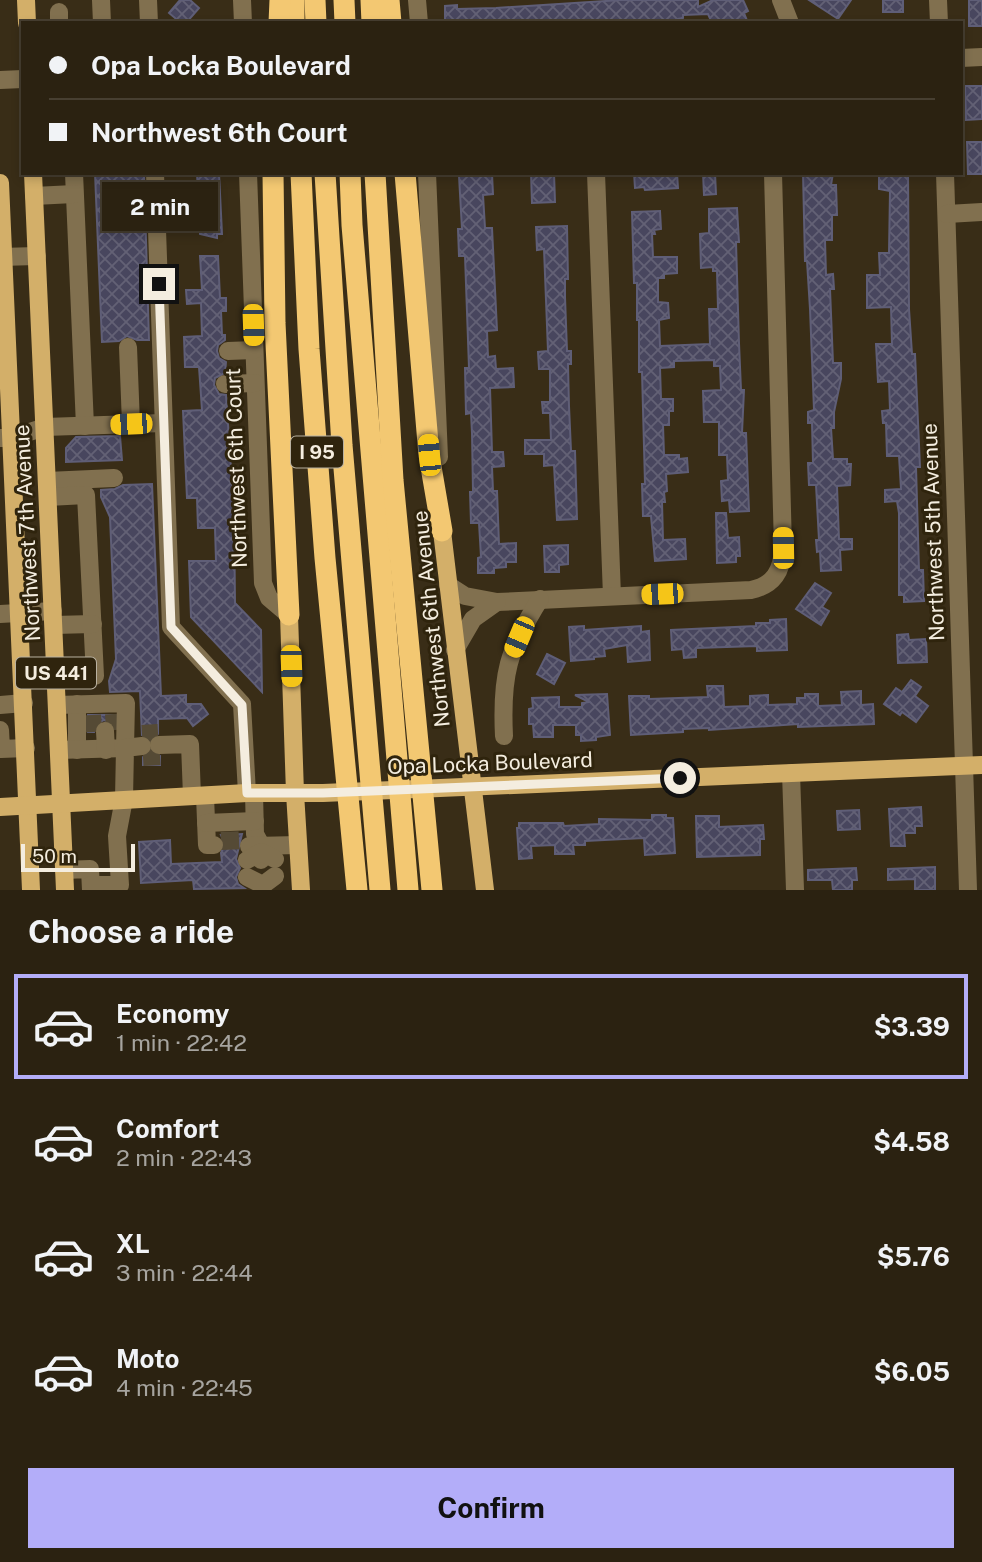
<!DOCTYPE html>
<html lang="en">
<head>
<meta charset="utf-8">
<style>
  :root { --surface:#2b2211; --page:#332a1a; --text:#f1f3f6; --muted:#a6a49f; --line:#473f31; --accent:#b3adf9 }
  body { margin:0; font-family:"Public Sans",sans-serif; background:var(--page); color:var(--text); height:100vh; display:flex; flex-direction:column; font-size:26px; white-space:nowrap }
  * { box-sizing:border-box; margin:0 }
  p { font-size:23px; color:var(--muted) }
  .icon { flex:none; width:38px; height:38px; fill:none; stroke:currentColor; stroke-width:2; stroke-linecap:round; stroke-linejoin:round }
  .map { position:relative; height:890px; overflow:hidden }
  .sheet { display:flex; flex-direction:column; background:var(--surface); flex:1 }
  .sheet>* { flex:none }
  .banner { position:absolute; left:21px; top:21px; width:942px; height:154px; border-radius:0px; box-shadow:0 4px 10px #0003,0 0 0 2px var(--line); display:grid; align-content:center; height:154px; padding:0 28px; background:var(--surface) }
  .scale { position:absolute; left:21px; bottom:18px; width:114px; box-sizing:border-box; padding-left:7px; border:4px solid #f4eddf; border-top:0; font-size:19px; line-height:24px; white-space:nowrap; color:#f4eddf; -webkit-text-stroke:5px #2f240d; paint-order:stroke }
  .end { position:absolute; width:32px; height:32px; margin:-16px; border:9px solid #f4eddf; background:#111; box-shadow:0 0 0 4px #111 }
  .from { border-radius:50% }
  .bubble { position:absolute; height:49px; border-radius:0px; background:var(--surface); box-shadow:0 4px 10px #0003,0 0 0 2px var(--line); font-size:23px; font-weight:700; line-height:49px; text-align:center }
  .car { position:absolute; width:21px; height:42px; margin:-21px -10px; border-radius:9px; box-shadow:0 0 5px 2px #0007; background:linear-gradient(#f5c518 24%,#345 0 40%,#f5c518 0 76%,#345 0 86%,#f5c518 0) }
  .banner b { display:flex; align-items:center; gap:24px; height:66px; font-size:26px }
  .banner b+b { border-top:2px solid var(--line) }
  .banner i { width:18px; height:18px; background:var(--text) }
  ul { padding:0; list-style:none }
  li { display:flex; align-items:center; gap:21px; height:105px; margin:0 14px 10px; padding:0 14px; border:4px solid transparent; border-radius:0px }
  li div { flex:1 }
  li b { display:block; font-size:26px }
  li em { font-style:normal; font-weight:700 }
  li.selected { border-color:var(--accent) }
  li>.icon { width:63px; height:63px; stroke-width:1.5 }
  h2 { padding:0 28px; font-size:32px; line-height:84px }
  .cta { display:flex; gap:14px; margin-top:auto; padding:14px 28px }
  .cta a { flex:1; height:80px; border-radius:0px; background:var(--accent); color:#111; font-size:28px; font-weight:700; line-height:80px; text-align:center }
  .map>svg:first-child { display:block }
  .building { fill:url(#building-cross-hatch); stroke:#5f5e77; stroke-width:2 }
  .lines { fill:none; stroke-linecap:round; stroke-linejoin:round }
  .minor-tunnel { stroke:#554a35; stroke-width:18; stroke-dasharray:18 9; stroke-linecap:butt }
  .minor { stroke:#81704f; stroke-width:18 }
  .major { stroke:#d3af69; stroke-width:18 }
  .highway { stroke:#f3c872; stroke-width:21 }
  .route { stroke:#f4eddf; stroke-width:9 }
  .labels { text-anchor:middle; dominant-baseline:central; stroke-width:6; stroke-linejoin:round; paint-order:stroke }
  .shield { fill:#2f240d; stroke:#b9b1a0; stroke-width:2 }
  .shield-label { font-size:19px; font-weight:bold; fill:#f4eddf }
  .street-label { font-size:21px; fill:#f4eddf; stroke:#2f240d }
</style>
</head>
<body>
<div class="map">
<svg width="982" height="890" viewBox="0 0 982 890">
  <defs>
    <pattern id="building-cross-hatch" width="8" height="8" patternUnits="userSpaceOnUse" patternTransform="scale(1.75)"><rect width="8" height="8" fill="#48465e"/><path d="M0 0l8 8M0 8l8-8" fill="none" stroke="#636175"/></pattern>
  </defs>
  <rect width="100%" height="100%" fill="#392d17"/>
  <g class="building">
    <polygon points="180,0 190,0 199,8 186,23 181,23 169,13"/>
    <polygon points="621,0 698,0 698,7 713,0 743,0 748,11 744,13 748,23 712,23 708,14 683,15 683,18 677,19 677,21 649,23 445,23 445,6 457,5 457,9 496,8"/>
    <polygon points="809,0 851,0 838,19"/>
    <rect x="883" y="0" width="20" height="12"/>
    <rect x="969" y="0" width="13" height="26"/>
    <polygon points="965,86 982,86 982,119 966,120"/>
    <polygon points="967,142 982,142 982,174 968,174"/>
    <polygon points="95,173 144,173 149,340 137,340 127,336 119,341 102,342"/>
    <polygon points="197,173 219,173 222,234 217,234 217,238 200,234"/>
    <polygon points="531,173 554,173 555,202 532,203"/>
    <polygon points="634,173 677,173 678,188 645,190 644,187 635,188"/>
    <polygon points="703,173 715,173 716,194 704,195"/>
    <polygon points="803,173 833,173 831,185 836,185 837,215 832,215 832,240 825,240 826,275 833,274 834,289 830,289 833,363 841,363 841,379 834,412 834,428 831,428 833,459 847,459 847,464 851,464 850,485 837,486 839,539 852,539 852,549 840,550 841,570 821,571 820,551 817,552 816,540 819,540 816,485 809,485 808,463 813,463 812,423 808,423 808,412 814,410 810,309 807,261 805,261"/>
    <polygon points="879,173 908,173 909,309 912,354 915,354 920,467 916,467 919,570 923,570 924,601 904,602 904,595 899,595 899,513 897,501 885,502 885,490 901,489 899,456 887,456 886,423 883,423 882,411 890,410 889,381 878,382 876,344 892,344 891,307 867,308 867,275 880,275 879,253 889,253 890,191 879,189"/>
    <polygon points="492,174 493,194 483,195 485,228 492,228 497,330 487,331 488,357 495,356 496,369 513,368 514,387 490,388 492,452 503,452 504,466 492,467 493,491 497,491 499,544 516,543 516,562 506,562 506,567 494,568 494,573 478,573 478,558 481,557 479,523 471,523 470,492 473,492 472,433 471,413 466,414 465,368 469,368 465,256 459,256 458,229 462,229 459,176"/>
    <polygon points="737,208 739,242 736,242 739,343 741,390 744,390 742,433 746,433 749,511 730,512 729,500 722,501 721,481 728,480 727,455 719,455 719,422 704,422 703,391 721,390 720,366 714,366 714,360 674,361 674,367 660,368 661,399 673,399 673,411 669,411 669,425 663,425 664,455 679,455 679,459 687,458 688,472 666,474 667,491 664,492 665,502 662,502 663,540 685,539 686,559 655,561 651,516 643,516 642,484 645,484 642,372 639,372 639,320 637,320 637,283 634,283 632,212 660,211 661,229 654,230 655,234 652,234 653,257 677,257 677,273 664,274 664,278 658,278 658,302 668,303 669,318 659,320 660,346 710,344 709,309 718,309 717,271 713,271 713,267 701,268 700,234 709,233 709,209"/>
    <polygon points="567,226 568,279 565,279 565,297 567,351 571,351 571,364 568,364 569,406 571,451 575,451 577,519 557,520 554,465 544,466 544,454 525,454 525,440 551,440 550,413 543,413 542,402 550,402 550,369 539,369 538,352 548,351 544,249 537,250 536,227"/>
    <polygon points="200,256 218,256 220,298 226,298 226,311 221,311 222,335 225,335 225,340 218,345 217,351 219,358 226,362 225,373 215,378 214,385 219,394 226,395 234,512 235,603 261,630 262,692 191,617 189,561 216,561 215,528 198,528 197,498 187,498 183,411 202,410 199,367 185,367 184,337 202,336 201,303 187,304 186,290 202,290"/>
    <polygon points="120,436 122,460 66,462 66,448 76,437"/>
    <polygon points="152,484 161,696 186,695 186,704 201,704 208,714 193,726 187,718 158,719 158,734 150,738 142,735 140,691 110,692 109,681 116,659 110,517 101,497 101,490 115,489 123,485"/>
    <polygon points="716,513 726,513 728,538 739,537 740,556 736,556 736,562 717,563"/>
    <polygon points="568,545 568,564 559,565 559,572 545,572 544,546"/>
    <polygon points="815,583 831,593 822,607 829,611 821,625 796,609"/>
    <polygon points="786,619 787,650 757,651 757,646 696,648 696,657 684,658 683,649 672,650 671,630 756,626 756,623 770,623 770,620"/>
    <polygon points="584,626 584,630 641,626 641,632 649,631 650,660 628,662 627,645 604,649 605,656 594,657 594,659 571,661 569,627"/>
    <polygon points="908,634 909,640 926,639 927,662 898,663 897,635"/>
    <polygon points="547,654 565,663 554,684 537,674"/>
    <polygon points="911,680 921,687 915,696 928,706 916,722 902,712 900,715 884,704 896,688 902,692"/>
    <polygon points="707,686 723,686 724,707 750,706 750,696 768,695 768,705 797,704 797,698 805,698 805,694 818,694 818,706 842,705 841,692 861,691 861,705 873,704 874,724 798,727 798,724 709,730 709,728 683,729 683,732 631,735 629,696 649,696 649,699 708,697"/>
    <polygon points="607,694 610,735 596,737 596,740 581,741 581,735 576,735 576,725 553,725 553,737 534,737 533,724 529,724 529,709 533,708 532,698 559,697 559,707 582,707 582,703 589,702 575,695"/>
    <polygon points="88,715 114,715 114,724 104,720 95,725 94,732 88,732"/>
    <polygon points="151,753 160,756 160,765 143,765 143,757"/>
    <polygon points="921,807 922,826 915,826 915,833 904,833 905,846 891,846 889,809"/>
    <polygon points="859,810 860,829 838,830 837,811"/>
    <polygon points="652,815 666,815 666,818 673,818 675,853 645,855 644,838 585,841 585,845 573,845 574,854 555,854 555,845 531,846 532,858 519,859 517,828 519,828 519,823 563,823 564,826 599,824 599,819 652,820"/>
    <polygon points="696,816 719,816 719,827 763,825 764,839 760,839 760,855 697,857"/>
    <polygon points="242,834 236,859 240,868 236,877 238,884 244,888 194,889 193,880 141,883 139,842 170,840 171,864 222,862 221,853 225,844 221,835"/>
    <polygon points="935,867 935,890 915,890 915,879 888,880 888,869"/>
    <polygon points="856,868 857,880 852,880 852,890 833,890 832,880 808,880 808,870"/>
  </g>
  <g class="lines">
    <g class="minor-tunnel">
      <polyline points="114,714 115,730"/>
      <polyline points="92,715 93,732"/>
      <polyline points="142,734 158,733"/>
      <polyline points="143,757 160,756"/>
      <polyline points="221,841 242,840"/>
    </g>
    <g class="minor">
      <polyline points="101,0 102,23"/>
      <polyline points="148,0 149,23"/>
      <polyline points="242,0 243,23"/>
      <polyline points="417,0 419,23"/>
      <polyline points="781,0 790,23"/>
      <polyline points="938,0 939,23"/>
      <polyline points="59,12 59,23"/>
      <polyline points="961,58 982,57"/>
      <polyline points="0,80 23,79"/>
      <polyline points="74,173 85,426"/>
      <polyline points="155,173 171,627 242,704 247,793"/>
      <polyline points="248,173 263,583 269,598 289,615"/>
      <polyline points="427,173 439,457"/>
      <polyline points="596,173 612,596"/>
      <polyline points="945,173 968,890"/>
      <polyline points="34,196 74,194"/>
      <polyline points="947,214 982,212"/>
      <polyline points="0,257 37,256"/>
      <polyline points="128,347 131,424"/>
      <polyline points="228,351 254,350"/>
      <polyline points="225,384 255,383"/>
      <polyline points="0,438 11,438 45,427 163,423"/>
      <polyline points="47,481 114,478"/>
      <polyline points="48,497 86,495 95,676"/>
      <path d="M448 585 465 596 497 602 751 590C774 585 782 571 783 548L773 173"/>
      <polyline points="0,614 53,611"/>
      <polyline points="54,625 93,624"/>
      <polyline points="455,650 473,619 497,602"/>
      <polyline points="77,704 77,750"/>
      <polyline points="0,705 24,703"/>
      <polyline points="57,705 126,703 125,748 59,750"/>
      <polyline points="0,730 1,749 26,748"/>
      <polyline points="105,731 106,750"/>
      <path d="M504 736C501 675 508 650 540 599"/>
      <polyline points="159,745 190,744 192,796"/>
      <polyline points="791,773 795,890"/>
      <polyline points="254,793 255,834 261,845 261,860"/>
      <polyline points="205,796 207,845 214,845"/>
      <polyline points="206,823 255,821"/>
      <polyline points="249,846 298,845"/>
      <polyline points="247,860 261,852 275,859"/>
      <polyline points="64,870 90,869 91,890"/>
      <polyline points="247,877 263,885 275,876"/>
      <polyline points="91,885 120,885 117,836 124,799 125,748 142,746"/>
    </g>
    <g class="major">
      <polyline points="26,0 27,23"/>
      <polyline points="33,173 65,890"/>
      <polyline points="0,183 31,890"/>
      <polyline points="442,531 485,890"/>
      <polyline points="289,615 295,793 301,890"/>
      <polyline points="0,807 247,793 323,793 982,765"/>
    </g>
    <g class="highway">
      <polyline points="294,0 294,23"/>
      <polyline points="315,0 316,23"/>
      <polyline points="344,0 345,23"/>
      <polyline points="371,0 372,23"/>
      <polyline points="389,0 391,23"/>
      <polyline points="279,23 280,0"/>
      <polyline points="273,173 275,323 289,615"/>
      <polyline points="301,173 309,349 325,558 357,890"/>
      <polyline points="325,173 342,445 380,890"/>
      <polyline points="350,173 352,225 408,890"/>
      <polyline points="375,173 393,480 432,890"/>
      <polyline points="405,173 429,455 442,531"/>
    </g>
  </g>
  <g class="lines">
    <polyline class="route" points="159,284 171,627 242,705 247,793 323,793 680,778"/>
  </g>
  <g class="labels">
    <g class="shield">
      <rect x="291" y="436.5" width="52" height="31" rx="5"/>
      <rect x="16" y="657.5" width="80" height="31" rx="5"/>
    </g>
    <g class="shield-label">
      <text x="317" y="452">I 95</text>
      <text x="56" y="673">US 441</text>
    </g>
    <g class="street-label">
      <text transform="translate(236 468) rotate(-92)">Northwest 6th Court</text>
      <text transform="translate(933 532) rotate(-92)">Northwest 5th Avenue</text>
      <text transform="translate(27 533) rotate(-93)">Northwest 7th Avenue</text>
      <text transform="translate(431 619) rotate(-96)">Northwest 6th Avenue</text>
      <text transform="translate(490 763) rotate(-2)">Opa Locka Boulevard</text>
    </g>
  </g>
</svg>
<div class="scale">50 m</div>
<i class="end from" style="left:680px;top:778px"></i>
<i class="end" style="left:159px;top:284px"></i>
<div class="bubble" style="left:102px;top:182px;width:116px">2 min</div>
<i class="car" style="left:253px;top:325px;rotate:178deg"></i>
<i class="car" style="left:131px;top:424px;rotate:268deg"></i>
<i class="car" style="left:429px;top:455px;rotate:355deg"></i>
<i class="car" style="left:783px;top:548px;rotate:359deg"></i>
<i class="car" style="left:662px;top:594px;rotate:268deg"></i>
<i class="car" style="left:519px;top:637px;rotate:203deg"></i>
<i class="car" style="left:291px;top:666px;rotate:178deg"></i>
<div class="banner">
<b><i class="from"></i>Opa Locka Boulevard</b>
<b><i></i>Northwest 6th Court</b>
</div>
</div>
<section class="sheet">
<h2>Choose a ride</h2>
<ul>
<li class="selected"><svg class="icon" aria-label="car" viewBox="0 0 24 24"><path d="M5 17H2v-5l4-1 3-4h7l3 4 3 1v5h-3M9 17h6M6 11h13"/><circle cx="7" cy="17" r="2"/><circle cx="17" cy="17" r="2"/></svg><div><b>Economy</b><p>1 min · 22:42</p></div><em>$3.39</em></li>
<li><svg class="icon" aria-label="car" viewBox="0 0 24 24"><path d="M5 17H2v-5l4-1 3-4h7l3 4 3 1v5h-3M9 17h6M6 11h13"/><circle cx="7" cy="17" r="2"/><circle cx="17" cy="17" r="2"/></svg><div><b>Comfort</b><p>2 min · 22:43</p></div><em>$4.58</em></li>
<li><svg class="icon" aria-label="car" viewBox="0 0 24 24"><path d="M5 17H2v-5l4-1 3-4h7l3 4 3 1v5h-3M9 17h6M6 11h13"/><circle cx="7" cy="17" r="2"/><circle cx="17" cy="17" r="2"/></svg><div><b>XL</b><p>3 min · 22:44</p></div><em>$5.76</em></li>
<li><svg class="icon" aria-label="car" viewBox="0 0 24 24"><path d="M5 17H2v-5l4-1 3-4h7l3 4 3 1v5h-3M9 17h6M6 11h13"/><circle cx="7" cy="17" r="2"/><circle cx="17" cy="17" r="2"/></svg><div><b>Moto</b><p>4 min · 22:45</p></div><em>$6.05</em></li>
</ul>
<div class="cta"><a>Confirm</a></div>
</section>
</body>
</html>
